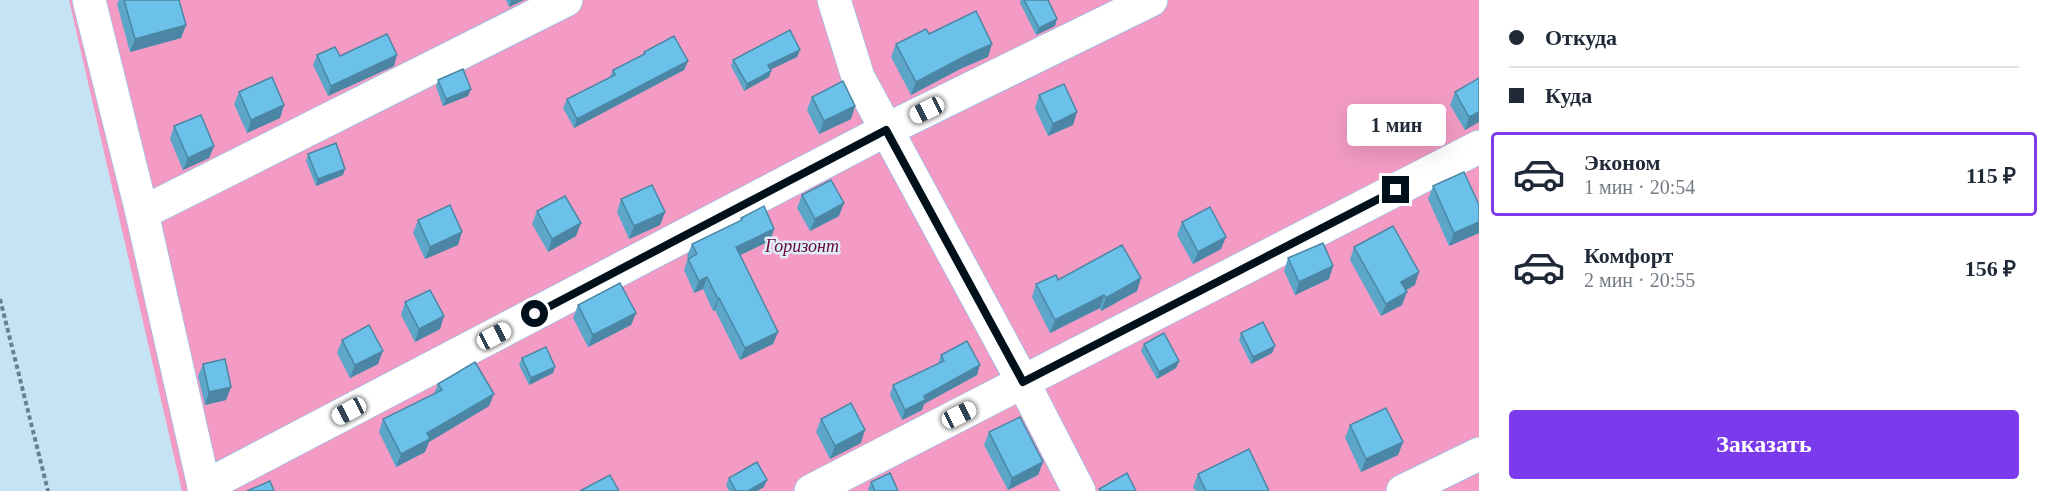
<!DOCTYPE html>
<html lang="ru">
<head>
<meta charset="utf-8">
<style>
  :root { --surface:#fff; --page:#f2f2f3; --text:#1f2937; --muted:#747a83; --line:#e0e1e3; --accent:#7c3aed }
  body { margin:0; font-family:"Times New Roman",serif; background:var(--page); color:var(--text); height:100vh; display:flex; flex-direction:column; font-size:22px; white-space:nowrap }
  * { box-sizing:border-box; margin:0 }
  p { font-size:20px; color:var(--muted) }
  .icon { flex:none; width:33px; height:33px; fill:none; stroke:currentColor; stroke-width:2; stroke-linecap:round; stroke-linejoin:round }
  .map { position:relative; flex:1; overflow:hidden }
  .details { display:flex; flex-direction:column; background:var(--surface); width:570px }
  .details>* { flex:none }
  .banner { display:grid; align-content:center; height:132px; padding:0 30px; background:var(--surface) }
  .end { position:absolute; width:27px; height:27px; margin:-14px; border:8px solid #00111c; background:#fff; box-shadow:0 0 0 3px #fff }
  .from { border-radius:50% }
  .bubble { position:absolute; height:42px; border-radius:6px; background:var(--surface); box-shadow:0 6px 24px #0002; font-size:20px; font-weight:700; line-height:42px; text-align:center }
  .car { position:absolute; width:18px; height:36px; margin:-18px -9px; border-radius:8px; box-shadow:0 0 4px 2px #0007; background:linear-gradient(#fff 24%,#345 0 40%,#fff 0 76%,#345 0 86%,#fff 0) }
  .banner b { display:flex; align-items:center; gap:21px; height:57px; font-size:22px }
  .banner b+b { border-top:2px solid var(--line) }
  .banner i { width:15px; height:15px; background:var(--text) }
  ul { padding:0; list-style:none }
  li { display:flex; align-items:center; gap:18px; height:84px; margin:0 12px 9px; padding:0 18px; border:3px solid transparent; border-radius:6px }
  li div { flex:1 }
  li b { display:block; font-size:22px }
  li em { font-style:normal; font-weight:700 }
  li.on { border-color:var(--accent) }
  li>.icon { width:54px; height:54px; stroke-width:1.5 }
  .button { display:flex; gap:12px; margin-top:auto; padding:12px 30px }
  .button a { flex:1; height:69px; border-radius:6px; background:var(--accent); color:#fff; font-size:24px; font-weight:700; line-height:69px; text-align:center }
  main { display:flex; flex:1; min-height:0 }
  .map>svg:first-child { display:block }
  .green { fill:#f39bc4 }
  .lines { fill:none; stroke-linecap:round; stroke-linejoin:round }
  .minor-casing { stroke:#6dc3eb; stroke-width:34 }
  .path { stroke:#68818f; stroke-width:4; stroke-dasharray:4.5 3; stroke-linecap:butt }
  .minor { stroke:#fff; stroke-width:33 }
  .wall { fill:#5ca6c9 }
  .shaded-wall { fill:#4b87a4 }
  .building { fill:#6bc1ea; stroke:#4b87a4; stroke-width:1.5 }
  .route { stroke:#00111c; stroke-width:8 }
  .labels { text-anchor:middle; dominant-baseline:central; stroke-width:5; stroke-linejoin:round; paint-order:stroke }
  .park-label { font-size:18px; font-style:italic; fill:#650941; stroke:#dfeef7 }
</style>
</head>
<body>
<main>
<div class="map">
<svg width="1479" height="491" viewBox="0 0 1479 491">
  <rect width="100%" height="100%" fill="#c4e4f5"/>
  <polygon class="green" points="69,0 1479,0 1479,491 182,491"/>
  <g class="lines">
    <defs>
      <g id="minor">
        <polyline points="89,0 142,213 205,491"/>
        <polyline points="834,0 858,77 1023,382 1079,491"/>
        <polyline points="142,213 566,0"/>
        <polyline points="204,487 886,130 1151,0"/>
        <polyline points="811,491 1479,147"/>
        <polyline points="1403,491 1479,454"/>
      </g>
    </defs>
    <use href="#minor" class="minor-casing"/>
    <polyline class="path" points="0,299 48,491"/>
    <use href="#minor" class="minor"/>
  </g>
  <g class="wall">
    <polygon points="119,0 179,0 186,25 181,38 130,52 117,4"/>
    <polygon points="506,0 524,0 509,7"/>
    <polygon points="1021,0 1048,0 1055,26 1036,35 1020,3"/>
    <polygon points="929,34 988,57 962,68 911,95 891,57 896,44"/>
    <polygon points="800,50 797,57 771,69 769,77 744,91 731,66 733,60"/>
    <polygon points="644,52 688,61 684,70 574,128 563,108 567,99 610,77 613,70 643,54"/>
    <polygon points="317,55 340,56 394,66 328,96 313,65"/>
    <polygon points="1479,78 1479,122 1465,130 1450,105 1455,92"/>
    <polygon points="438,80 471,89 468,96 443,106 436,87"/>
    <polygon points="239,92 284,105 280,118 247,133 234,104"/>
    <polygon points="1039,95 1073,125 1048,136 1035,108"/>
    <polygon points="812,97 855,106 851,119 819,134 807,110"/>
    <polygon points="174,126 214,146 209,158 183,170 170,139"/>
    <polygon points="308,154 343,175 316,186 306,161"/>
    <polygon points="1433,186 1479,205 1479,233 1449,246 1428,199"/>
    <polygon points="802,195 839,216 810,231 797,208"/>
    <polygon points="621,199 665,212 660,225 629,239 617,212"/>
    <polygon points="537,211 576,236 548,252 532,224"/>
    <polygon points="741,218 774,229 770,241 740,255 778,332 773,344 740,360 715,310 713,311 703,289 694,293 684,270 688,258 687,256 692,244 740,222"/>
    <polygon points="418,220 458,245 425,259 413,233"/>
    <polygon points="1182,222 1221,249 1193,264 1177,235"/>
    <polygon points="1354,247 1415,285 1406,290 1402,305 1381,316 1350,260"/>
    <polygon points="1288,258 1333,266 1329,279 1295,295 1284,271"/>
    <polygon points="1058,280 1137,291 1101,311 1100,308 1050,333 1032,297 1036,284"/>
    <polygon points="405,302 444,316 440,329 415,342 401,315"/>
    <polygon points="578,305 636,313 631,325 588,347 573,318"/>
    <polygon points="1241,333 1275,346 1272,353 1251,364 1239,340"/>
    <polygon points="342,340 378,364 350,378 337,353"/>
    <polygon points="1144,344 1179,361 1176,368 1157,379 1141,351"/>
    <polygon points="941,355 977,375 924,404 922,410 902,420 890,395 893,385 938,364"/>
    <polygon points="522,358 555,367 553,373 529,385 519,365"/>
    <polygon points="203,364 231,387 226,400 205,405 198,376"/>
    <polygon points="438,384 489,406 429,442 425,452 396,467 379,432 383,419 434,394"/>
    <polygon points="821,419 861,443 830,459 816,432"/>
    <polygon points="1350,425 1403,442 1398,455 1361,472 1345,438"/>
    <polygon points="989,432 1043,462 1038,475 1008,490 984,445"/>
    <polygon points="1198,474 1269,491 1196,491 1193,487"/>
    <polygon points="729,478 764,487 757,491 729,491 726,485"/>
    <polygon points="871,482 898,491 869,491 868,489"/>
  </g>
  <g class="shaded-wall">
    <polygon points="511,0 524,0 509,7"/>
    <polygon points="1057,19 1055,26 1036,35 1039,28"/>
    <polygon points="186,25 181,38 130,52 135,39"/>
    <polygon points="992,44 988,57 962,68 911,95 916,82 967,55"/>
    <polygon points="800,50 797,57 766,72 768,65"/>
    <polygon points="397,55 394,66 328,96 331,86"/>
    <polygon points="688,61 684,70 574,128 577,119"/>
    <polygon points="771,71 769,77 744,91 747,84"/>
    <polygon points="471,89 468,96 443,106 446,99"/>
    <polygon points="284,105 280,118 247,133 251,120"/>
    <polygon points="855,106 851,119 819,134 824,121"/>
    <polygon points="1077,112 1073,125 1048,136 1053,124"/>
    <polygon points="1479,112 1479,122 1465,130 1469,117"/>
    <polygon points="214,146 209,158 183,170 188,158"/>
    <polygon points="345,169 343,175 316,186 318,179"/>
    <polygon points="844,203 839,216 810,231 815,219"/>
    <polygon points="665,212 660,225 629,239 634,226"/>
    <polygon points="1479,222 1479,233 1449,246 1454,233"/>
    <polygon points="581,223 576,236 548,252 552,239"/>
    <polygon points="774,229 770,241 732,259 736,247"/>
    <polygon points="462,232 458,245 425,259 430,247"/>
    <polygon points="1226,237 1221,249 1193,264 1198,252"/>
    <polygon points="1333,266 1329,279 1295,295 1299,282"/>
    <polygon points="1419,272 1415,285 1397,295 1401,282"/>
    <polygon points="707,277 703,289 694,293 699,281"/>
    <polygon points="1141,278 1137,291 1101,311 1106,298"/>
    <polygon points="1407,292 1402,305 1381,316 1386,304"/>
    <polygon points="1104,295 1100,308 1050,333 1055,320"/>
    <polygon points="719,298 715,310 713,311 718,299"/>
    <polygon points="636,313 631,325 588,347 593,335"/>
    <polygon points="444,316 440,329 415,342 419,329"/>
    <polygon points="778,332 773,344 740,360 745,348"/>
    <polygon points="1275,346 1272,353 1251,364 1253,357"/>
    <polygon points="383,351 378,364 350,378 355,365"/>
    <polygon points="1179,361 1176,368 1157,379 1159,372"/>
    <polygon points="980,365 977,375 924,404 922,410 902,420 905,410 924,396"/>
    <polygon points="555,367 553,373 529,385 531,378"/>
    <polygon points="231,387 226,400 205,405 209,392"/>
    <polygon points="494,394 489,406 429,442 425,452 396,467 401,454 427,433"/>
    <polygon points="865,430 861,443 830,459 835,446"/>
    <polygon points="1403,442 1398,455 1361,472 1366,459"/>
    <polygon points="1043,462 1038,475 1008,490 1012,478"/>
    <polygon points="767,480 764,487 757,491 748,491"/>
  </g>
  <g class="building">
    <polygon points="124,0 179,0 186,25 135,39"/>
    <polygon points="1024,0 1048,0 1057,19 1039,28"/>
    <polygon points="976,11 992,44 967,55 916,82 896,44 926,29 929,34"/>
    <polygon points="790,30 800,50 768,65 771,71 747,84 733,60"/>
    <polygon points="387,34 397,55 331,86 317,55 335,47 340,56"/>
    <polygon points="674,36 688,61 577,119 567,99 615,75 613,70 645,54 644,52"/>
    <polygon points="463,69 471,89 446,99 438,80"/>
    <polygon points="272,77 284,105 251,120 239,92"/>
    <polygon points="1479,78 1479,112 1469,117 1455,92"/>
    <polygon points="843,81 855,106 824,121 812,97"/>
    <polygon points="1064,84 1077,112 1053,124 1039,95"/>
    <polygon points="201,115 214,146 188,158 174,126"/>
    <polygon points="336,143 345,169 318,179 308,154"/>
    <polygon points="1464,172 1479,205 1479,222 1454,233 1433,186"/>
    <polygon points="831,180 844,203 815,219 802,195"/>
    <polygon points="652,185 665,212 634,226 621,199"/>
    <polygon points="565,196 581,223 552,239 537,211"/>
    <polygon points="450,205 462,232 430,247 418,220"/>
    <polygon points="764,206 774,229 736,247 778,332 745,348 719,298 718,299 707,277 699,281 688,259 697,254 692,244 742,220 741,218"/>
    <polygon points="1210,207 1226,237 1198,252 1182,222"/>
    <polygon points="1393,226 1419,272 1401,282 1407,292 1386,304 1354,247"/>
    <polygon points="1323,243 1333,266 1299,282 1288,258"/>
    <polygon points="1122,245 1141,278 1106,298 1104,295 1055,320 1036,284 1056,275 1058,280"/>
    <polygon points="620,283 636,313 593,335 578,305"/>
    <polygon points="430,290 444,316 419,329 405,302"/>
    <polygon points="1263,322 1275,346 1253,357 1241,333"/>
    <polygon points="369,325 383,351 355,365 342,340"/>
    <polygon points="1164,333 1179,361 1159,372 1144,344"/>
    <polygon points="967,341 980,365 924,396 925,400 905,410 893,385 944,361 941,355"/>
    <polygon points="546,347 555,367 531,378 522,358"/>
    <polygon points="225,359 231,387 209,392 203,364"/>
    <polygon points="475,362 494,394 427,433 430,439 401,454 383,419 442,390 438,384"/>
    <polygon points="851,403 865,430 835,446 821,419"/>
    <polygon points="1386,408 1403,442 1366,459 1350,425"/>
    <polygon points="1020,417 1043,462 1012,478 989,432"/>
    <polygon points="1249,449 1269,491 1206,491 1198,474"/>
    <polygon points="757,462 767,480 748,491 736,491 729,478"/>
    <polygon points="890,473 898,491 875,491 871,482"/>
    <polygon points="1127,473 1136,491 1100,491 1099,489"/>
    <polygon points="610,475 619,491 580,491"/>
    <polygon points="270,481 274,491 247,491"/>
  </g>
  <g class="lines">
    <polyline class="route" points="535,314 886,130 1023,382 1396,190"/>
  </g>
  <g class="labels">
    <g class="park-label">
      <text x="802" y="246">Горизонт</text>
    </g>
  </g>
</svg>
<i class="end from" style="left:535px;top:314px"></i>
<i class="end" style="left:1396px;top:190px"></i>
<div class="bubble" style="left:1347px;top:104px;width:99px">1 мин</div>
<i class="car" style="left:927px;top:110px;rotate:244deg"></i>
<i class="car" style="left:494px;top:336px;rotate:62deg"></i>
<i class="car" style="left:349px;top:411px;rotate:242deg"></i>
<i class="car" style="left:959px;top:415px;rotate:63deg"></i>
</div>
<section class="details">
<div class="banner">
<b><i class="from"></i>Откуда</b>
<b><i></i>Куда</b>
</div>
<ul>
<li class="on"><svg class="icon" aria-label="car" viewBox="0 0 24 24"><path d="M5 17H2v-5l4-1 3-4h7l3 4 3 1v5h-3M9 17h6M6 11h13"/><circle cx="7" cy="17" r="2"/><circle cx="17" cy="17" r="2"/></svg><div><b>Эконом</b><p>1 мин · 20:54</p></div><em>115 ₽</em></li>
<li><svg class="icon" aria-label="car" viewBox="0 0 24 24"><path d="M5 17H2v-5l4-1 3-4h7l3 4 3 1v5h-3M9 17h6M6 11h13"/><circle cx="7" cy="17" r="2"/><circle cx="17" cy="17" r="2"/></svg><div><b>Комфорт</b><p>2 мин · 20:55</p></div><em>156 ₽</em></li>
</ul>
<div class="button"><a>Заказать</a></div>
</section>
</main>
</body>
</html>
